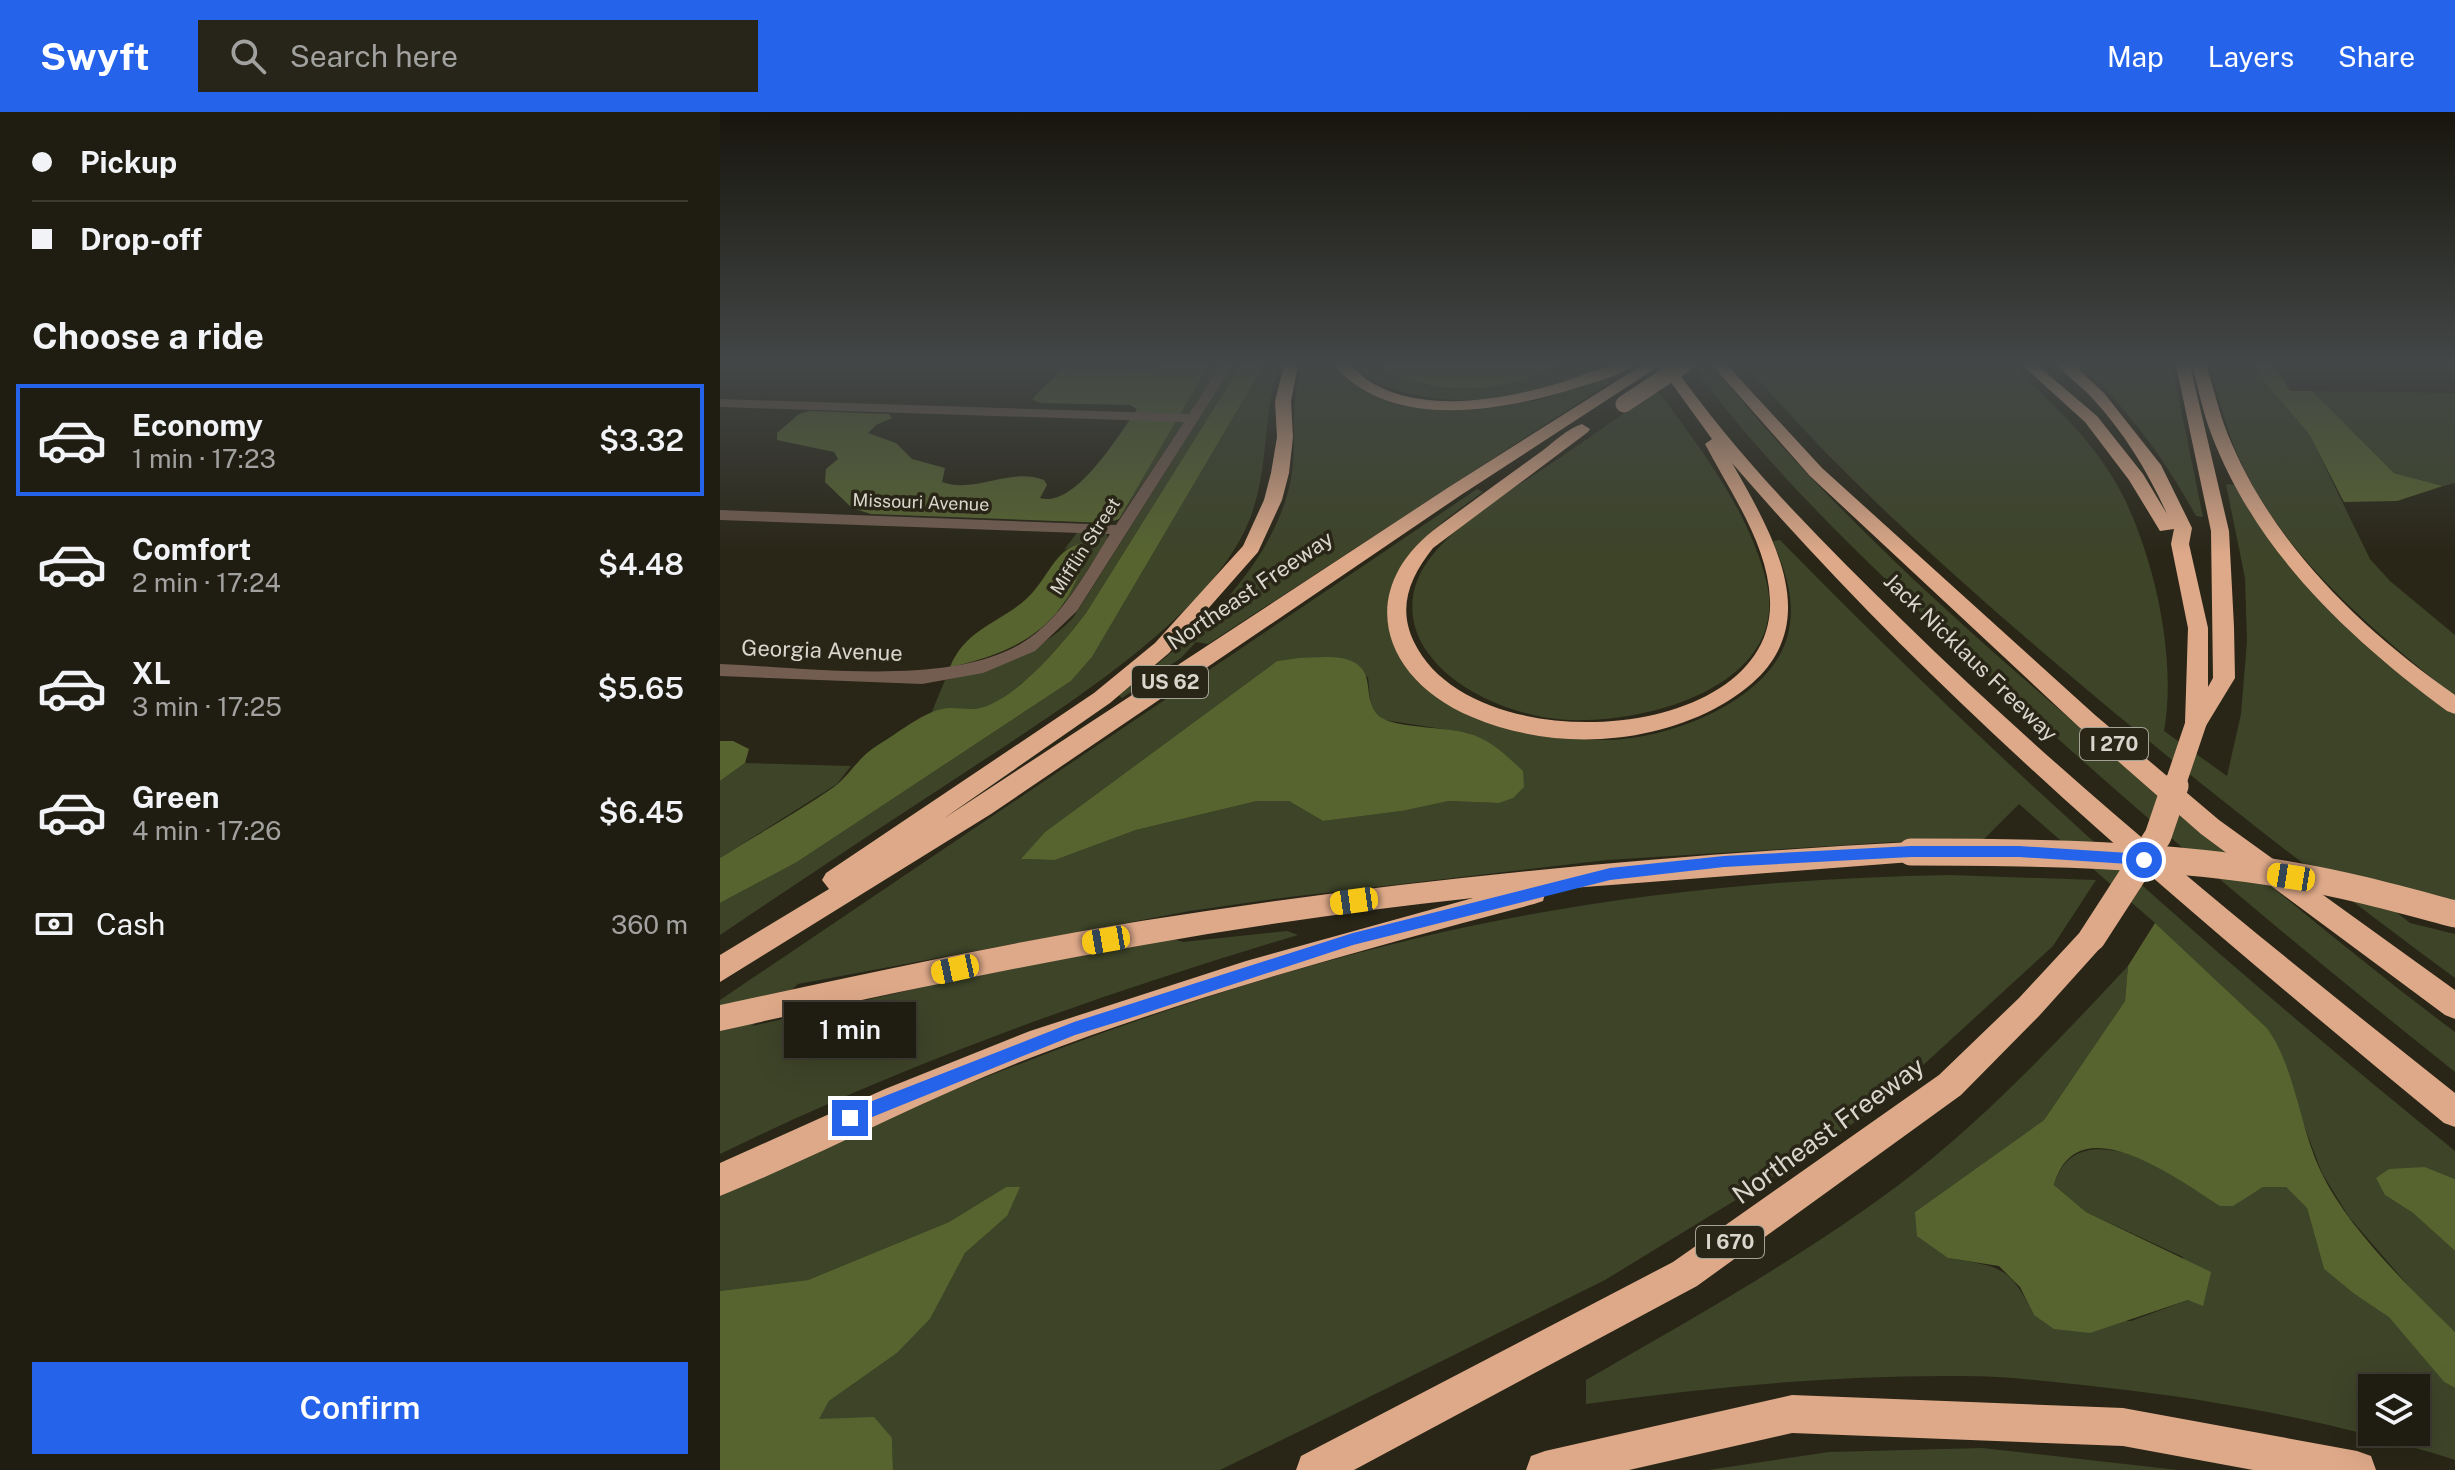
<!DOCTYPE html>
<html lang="en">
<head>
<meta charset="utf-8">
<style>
  :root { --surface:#1f1c11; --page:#27251a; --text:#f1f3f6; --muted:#a1a19f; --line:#3c3a31; --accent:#2563eb }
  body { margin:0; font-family:"Public Sans",sans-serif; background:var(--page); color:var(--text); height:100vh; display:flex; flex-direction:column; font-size:30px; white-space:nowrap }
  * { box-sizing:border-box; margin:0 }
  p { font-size:26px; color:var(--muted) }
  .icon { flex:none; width:44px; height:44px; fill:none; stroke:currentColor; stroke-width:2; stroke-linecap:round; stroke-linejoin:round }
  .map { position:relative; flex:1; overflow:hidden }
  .details { display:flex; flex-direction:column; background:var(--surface); width:720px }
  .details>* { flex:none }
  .hud { display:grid; align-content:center; height:176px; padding:0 32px; background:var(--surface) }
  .fabs { position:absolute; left:1638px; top:1262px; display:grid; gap:16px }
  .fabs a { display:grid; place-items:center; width:72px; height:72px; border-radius:0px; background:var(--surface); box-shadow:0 8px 32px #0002,0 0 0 2px var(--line); font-size:40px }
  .end { position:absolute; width:36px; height:36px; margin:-18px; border:10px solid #2563eb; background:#fff; box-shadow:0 0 0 4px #fff }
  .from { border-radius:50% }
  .bubble { position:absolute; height:56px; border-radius:0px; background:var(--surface); box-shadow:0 8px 32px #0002,0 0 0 2px var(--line); font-size:26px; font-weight:600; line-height:56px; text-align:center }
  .car { position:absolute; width:24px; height:48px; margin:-24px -12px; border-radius:10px; box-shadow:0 0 6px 2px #0007; background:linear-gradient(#f5c518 24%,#345 0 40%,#f5c518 0 76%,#345 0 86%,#f5c518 0) }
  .hud b { display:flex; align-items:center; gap:28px; height:76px; font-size:30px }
  .hud b+b { border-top:2px solid var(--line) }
  .hud i { width:20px; height:20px; background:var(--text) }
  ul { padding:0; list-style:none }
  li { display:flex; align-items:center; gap:24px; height:112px; margin:0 16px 12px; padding:0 16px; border:4px solid transparent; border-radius:0px }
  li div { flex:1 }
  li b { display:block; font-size:30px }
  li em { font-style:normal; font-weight:600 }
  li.selected { border-color:var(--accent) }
  li>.icon { width:72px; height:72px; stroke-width:1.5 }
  h2 { padding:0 32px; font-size:36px; line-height:96px }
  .pay { display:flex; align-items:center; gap:20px; height:88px; padding:0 32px; font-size:30px }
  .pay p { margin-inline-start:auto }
  .action { display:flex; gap:16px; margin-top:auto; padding:16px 32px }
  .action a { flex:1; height:92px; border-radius:0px; background:var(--accent); color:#fff; font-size:32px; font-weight:600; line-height:92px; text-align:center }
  header { display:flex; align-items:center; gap:48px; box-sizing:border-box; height:112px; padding:0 40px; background:var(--accent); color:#fff }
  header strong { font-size:38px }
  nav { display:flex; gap:44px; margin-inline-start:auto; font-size:28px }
  .search { width:560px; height:72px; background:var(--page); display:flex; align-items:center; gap:20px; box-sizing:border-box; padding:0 28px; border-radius:0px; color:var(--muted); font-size:30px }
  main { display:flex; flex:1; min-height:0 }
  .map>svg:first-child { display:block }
  .green { fill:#3d4428; fill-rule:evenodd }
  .forest { fill:#576430 }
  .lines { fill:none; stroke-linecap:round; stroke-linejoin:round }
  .minor { fill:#735d51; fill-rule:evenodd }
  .highway { fill:#dea989; fill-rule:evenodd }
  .highway-bridge-far2 { stroke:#dea989; stroke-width:17 }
  .highway-bridge-far1 { stroke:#dea989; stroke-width:21 }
  .highway-bridge { stroke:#dea989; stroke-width:27 }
  .route { fill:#2563eb }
  .labels { text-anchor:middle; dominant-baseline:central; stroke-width:7; stroke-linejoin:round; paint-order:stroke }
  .far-street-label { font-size:18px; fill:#d9d7cd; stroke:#292617 }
  .shield { fill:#292617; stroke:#a4a296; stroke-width:2 }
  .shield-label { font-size:20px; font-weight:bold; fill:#d9d7cd }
  .street-label { font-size:22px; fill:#d9d7cd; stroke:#292617 }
  .near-street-label { font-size:26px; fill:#d9d7cd; stroke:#292617 }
</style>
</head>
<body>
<header>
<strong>Swyft</strong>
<div class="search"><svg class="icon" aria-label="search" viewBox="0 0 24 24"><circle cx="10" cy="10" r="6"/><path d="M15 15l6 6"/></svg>Search here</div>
<nav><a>Map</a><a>Layers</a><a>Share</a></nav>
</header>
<main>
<section class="details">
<div class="hud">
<b><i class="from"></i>Pickup</b>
<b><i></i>Drop-off</b>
</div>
<h2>Choose a ride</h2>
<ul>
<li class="selected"><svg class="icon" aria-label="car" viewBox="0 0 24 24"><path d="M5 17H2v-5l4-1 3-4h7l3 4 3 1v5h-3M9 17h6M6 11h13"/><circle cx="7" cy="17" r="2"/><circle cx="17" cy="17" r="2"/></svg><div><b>Economy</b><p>1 min · 17:23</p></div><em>$3.32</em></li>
<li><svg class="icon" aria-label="car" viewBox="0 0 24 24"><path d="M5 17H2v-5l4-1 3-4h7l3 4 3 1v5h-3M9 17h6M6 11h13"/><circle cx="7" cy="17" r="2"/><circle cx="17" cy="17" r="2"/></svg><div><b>Comfort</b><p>2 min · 17:24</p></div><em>$4.48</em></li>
<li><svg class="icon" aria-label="car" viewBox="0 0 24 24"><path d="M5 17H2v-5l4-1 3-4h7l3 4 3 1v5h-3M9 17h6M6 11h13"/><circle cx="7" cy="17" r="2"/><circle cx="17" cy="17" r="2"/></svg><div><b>XL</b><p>3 min · 17:25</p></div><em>$5.65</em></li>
<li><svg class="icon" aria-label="car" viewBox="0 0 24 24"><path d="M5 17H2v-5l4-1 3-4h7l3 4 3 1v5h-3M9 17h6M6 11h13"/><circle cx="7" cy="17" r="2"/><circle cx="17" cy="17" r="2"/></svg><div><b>Green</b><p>4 min · 17:26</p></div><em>$6.45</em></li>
</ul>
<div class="pay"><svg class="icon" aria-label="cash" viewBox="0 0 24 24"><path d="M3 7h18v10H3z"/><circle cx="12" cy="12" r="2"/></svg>Cash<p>360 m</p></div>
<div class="action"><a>Confirm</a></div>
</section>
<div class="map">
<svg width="1735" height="1358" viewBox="0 0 1735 1358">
  <rect width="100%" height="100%" fill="#292617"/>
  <g class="green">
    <polygon points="489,253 502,253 399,407"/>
    <path d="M513 253H521L366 501C342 532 303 579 266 595 247 602 229 594 211 602L225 568C274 557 317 543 353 506Z"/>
    <path d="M544 253H559C541 307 551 363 525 418 479 515 326 606 238 665 158 717 79 770 0 823V791L77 750 351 569 372 545Z"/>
    <path d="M583 253H615L624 265 652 281 764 295 819 288 886 265 889 271 488 532 476 530 461 546 402 586 399 583C469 528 552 460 571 367 578 330 568 289 583 253Z"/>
    <path d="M634 253H658L676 264 706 273 742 276 779 274 813 265 840 253H890C821 282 749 300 675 278 661 273 642 265 634 253Z"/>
    <path d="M972 253H992C1120 412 1290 558 1447 688 1542 766 1636 846 1735 920V960C1566 825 1399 686 1242 539 1146 450 1049 358 972 253Z"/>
    <path d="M1026 253H1292C1332 291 1377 332 1402 382 1435 447 1457 548 1444 619L1507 664 1521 602 1527 529 1525 466 1506 372 1515 373 1531 402 1557 437 1735 602V789L1637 769 1690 811 1735 822V866C1595 763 1458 656 1326 543 1220 452 1116 359 1026 253Z"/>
    <path d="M1359 253H1452L1483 405 1476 404C1444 346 1409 297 1359 253Z"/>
    <path d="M1489 253H1535L1546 272 1589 322 1650 447 1670 469 1735 523V585C1652 517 1564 446 1519 346 1506 317 1498 283 1489 253Z"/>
    <path d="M938 279C981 337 1030 400 1047 472 1071 582 901 620 822 605 781 597 733 576 708 541 691 518 687 489 700 462 726 412 803 372 848 340 878 320 907 298 938 279Z"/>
    <polygon points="1592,279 1735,281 1735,371 1723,374 1674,361"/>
    <path d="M757 377 763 380C714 415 637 468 681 537 687 547 695 566 705 572 724 583 752 588 773 595 800 605 838 623 865 627 930 635 1043 596 1066 529 1078 493 1066 462 1053 429L1060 428C1272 645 1499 848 1735 1039V1067L1705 1055 1665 1083 1693 1101 1735 1139V1220L1699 1186 1629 1105 1602 1061 1547 916 1435 811 1299 692 1262 729H1190L887 748 561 786 470 799 78 872 32 914 265 861 453 827 463 830 567 819 578 823C380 882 186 951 0 1042V888ZM578 546 648 565 651 596 664 608 749 621 779 691 729 689 682 699 603 709 569 689H537L416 718 335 748 302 747 325 720 557 549Z"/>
    <polygon points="359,418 386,421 388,427 343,495 363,450 355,433 344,438"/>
    <polygon points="25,651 131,654 117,672 0,746 0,669"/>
    <path d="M1230 763 1376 768 1333 834 1164 989 1086 1045 885 1168 617 1301 500 1358H173L172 1326 98 1308 109 1289 177 1241 210 1207 245 1141 287 1104 286 1075 229 1110 88 1168 0 1179V1084C56 1058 112 1029 169 1005 341 932 525 866 706 824 878 784 1054 766 1230 763Z"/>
    <path d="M1408 854 1405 889 1324 1008 1195 1100 1228 1146C1281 1155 1289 1153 1314 1203L1411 1209 1468 1188 1463 1145 1366 1100 1334 1073C1358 992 1469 1071 1513 1093L1543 1075H1566L1587 1096 1604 1157 1633 1181 1669 1204 1724 1270 1735 1276V1348C1619 1311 1501 1288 1380 1275 1334 1270 1287 1264 1241 1264 1115 1263 991 1275 866 1292V1268C973 1206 1081 1146 1180 1072 1264 1008 1337 930 1408 854ZM1652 1276H1696V1320H1652Z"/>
    <polygon points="1262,1336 1458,1358 988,1358 1109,1340"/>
  </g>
  <g class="forest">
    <path d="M444 253H489L399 407 387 411 151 402 132 396 105 370 106 357 118 347 114 340 57 328V321L79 302 89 299 169 302 172 306 156 313 148 321 176 331 192 347 225 356 222 370C256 382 289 355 324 368L327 373 320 386C355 397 400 321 417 297L410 293 320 291 312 287 342 257 434 258Z"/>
    <path d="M521 253H544L372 545 351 569 77 750 0 791V746C38 722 78 700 114 675 130 663 139 644 158 633 177 622 200 602 222 597 236 594 249 600 264 595 301 582 342 532 366 501Z"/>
    <path d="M658 253H840C784 281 712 287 658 253Z"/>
    <polygon points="1535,253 1554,253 1570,279 1592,279 1674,361 1723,374 1677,389 1624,390 1589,322 1546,272"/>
    <path d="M360 432 366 437C349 513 301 539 230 555 248 511 291 510 317 475 330 459 339 436 360 432Z"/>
    <path d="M578 546C591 546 607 544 621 546 663 554 637 589 662 606 677 616 727 615 747 621 770 627 787 644 803 659L804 675 793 686 779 691 729 689 682 699 603 709 569 689H537L416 718 335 748 301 747 325 720 557 549Z"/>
    <polygon points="0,629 13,629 29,637 25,651 0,669"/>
    <path d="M1435 811 1547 916C1576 957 1579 1014 1601 1060 1629 1118 1689 1175 1735 1220V1276L1724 1270 1669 1205 1633 1181 1604 1157 1587 1096 1566 1075H1543L1513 1094H1500C1460 1069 1357 990 1334 1073L1366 1100 1491 1160 1483 1194 1468 1188 1370 1221 1334 1217 1314 1203 1300 1175 1279 1154 1228 1146 1197 1124 1195 1100 1324 1008 1405 889 1408 854Z"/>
    <polygon points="1705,1055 1735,1067 1735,1139 1693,1101 1665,1083 1656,1066 1669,1057"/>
    <polygon points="286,1075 300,1075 287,1104 245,1141 210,1207 177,1241 109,1289 99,1307 154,1305 172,1326 173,1358 0,1358 0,1179 88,1168 229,1110"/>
  </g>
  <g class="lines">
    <path class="minor" d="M501 253H513L357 499 315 539 263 561 202 572 0 564V552C85 555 229 576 302 531 342 507 366 460 390 422L0 408V398L396 413 464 310 0 295V287L469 302Z"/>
    <g class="highway">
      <path d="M564 253H578L571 289 573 325 569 361 562 388 538 440 449 541 390 591 223 707 729 375 922 253H953C1019 347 1101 429 1183 509 1356 678 1545 830 1735 981V1015L1724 1011C1475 805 1223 596 1012 351 1064 441 1114 534 994 597 921 635 827 637 752 605 661 567 633 477 719 414 753 389 787 364 822 339 834 330 848 316 862 312L870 317 868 320 713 436C690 465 677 495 694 530 752 652 1056 632 1050 488 1048 432 1010 380 985 332L992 327 939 254 741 383 271 702 0 870V843L109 777 102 768 106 761 374 581 435 531 523 434 544 388 551 361 557 325 555 289Z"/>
      <path d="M614 253H630C637 259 645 267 654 272 706 301 781 288 836 272 861 265 886 251 912 253 899 265 874 270 856 276 783 299 671 320 614 253Z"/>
      <polygon points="992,253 1007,253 1102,356 1375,603 1499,708 1735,878 1735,907 1725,903 1481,722 1359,615 1090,364"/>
      <path d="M1302 253H1317L1377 304 1423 362 1447 402C1428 360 1405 322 1374 288 1363 275 1348 266 1339 253H1354L1384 281 1441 353 1472 416 1469 432 1488 516V575L1493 566 1491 419 1456 253H1470L1509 419 1514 515 1515 566 1484 617H1468L1465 611 1468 516 1451 432 1454 417 1440 419 1409 368 1365 310Z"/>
      <path d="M1472 253H1486C1494 276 1499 301 1508 323 1553 433 1640 516 1735 583V602L1727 599C1629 526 1537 441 1492 324 1483 301 1478 276 1472 253Z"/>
      <path d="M1191 730 1200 733 1204 740 1200 747 1191 750 826 778 823 789 814 792C645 837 474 883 310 946 204 987 105 1041 0 1084V1051L165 977 310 919 526 849 753 786C499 813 249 863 0 919V893C140 863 280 832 421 809 676 768 933 744 1191 730Z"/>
      <polygon points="1372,814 1382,818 1386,826 1382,834 1319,904 1241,983 977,1174 634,1358 576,1358 581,1344 953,1150 1219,963 1299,886 1362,818"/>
      <polygon points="1072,1283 1403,1296 1637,1339 1651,1344 1656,1358 1533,1358 1403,1334 1072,1321 909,1358 806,1358 811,1344 825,1339"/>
    </g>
    <polyline class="highway-bridge-far2" points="904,292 963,253"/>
    <polyline class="highway-bridge-far1" points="1454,676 1476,611"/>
    <g class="highway-bridge">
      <path d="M1191 740C1319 740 1448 742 1575 764 1629 773 1682 788 1735 802"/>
      <polyline points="1372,826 1438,724 1455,674"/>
    </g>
  </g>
  <linearGradient id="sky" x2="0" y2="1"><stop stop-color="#17150d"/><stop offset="0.57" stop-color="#434747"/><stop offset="1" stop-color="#434747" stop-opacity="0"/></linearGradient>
  <rect width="1735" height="443" fill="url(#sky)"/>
  <polygon class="route" points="1191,734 1299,734 1424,742 1431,748 1424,753 1299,745 1191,745 1004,755 890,768 633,833 410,906 355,923 130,1014 124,1012 122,1006 124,1000 354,910 633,821 890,756 1004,744"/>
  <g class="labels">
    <g class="far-street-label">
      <text transform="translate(201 390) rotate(2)">Missouri Avenue</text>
      <text transform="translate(365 434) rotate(-57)">Mifflin Street</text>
    </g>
    <g class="shield">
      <rect x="412" y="554" width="76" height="32" rx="6"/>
      <rect x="1360" y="616" width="68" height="32" rx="6"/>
      <rect x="976" y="1114" width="68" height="32" rx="6"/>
    </g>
    <g class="shield-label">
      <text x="450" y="570">US 62</text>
      <text x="1394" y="632">I 270</text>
      <text x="1010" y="1130">I 670</text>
    </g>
    <g class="street-label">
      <text transform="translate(530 478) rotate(-34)">Northeast Freeway</text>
      <text transform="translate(102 538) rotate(2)">Georgia Avenue</text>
      <text transform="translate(1251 545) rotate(44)">Jack Nicklaus Freeway</text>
    </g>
    <g class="near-street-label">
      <text transform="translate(1108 1018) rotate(-36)">Northeast Freeway</text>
    </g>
  </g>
</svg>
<div class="fabs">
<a><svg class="icon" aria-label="layers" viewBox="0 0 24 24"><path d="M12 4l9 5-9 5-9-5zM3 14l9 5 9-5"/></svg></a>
</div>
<i class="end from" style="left:1424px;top:748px"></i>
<i class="end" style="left:130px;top:1006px"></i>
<div class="bubble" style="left:64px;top:890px;width:132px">1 min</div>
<i class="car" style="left:1571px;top:765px;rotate:279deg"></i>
<i class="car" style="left:634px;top:789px;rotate:262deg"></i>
<i class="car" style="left:386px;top:828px;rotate:260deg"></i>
<i class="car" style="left:235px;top:857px;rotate:258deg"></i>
</div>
</main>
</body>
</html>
